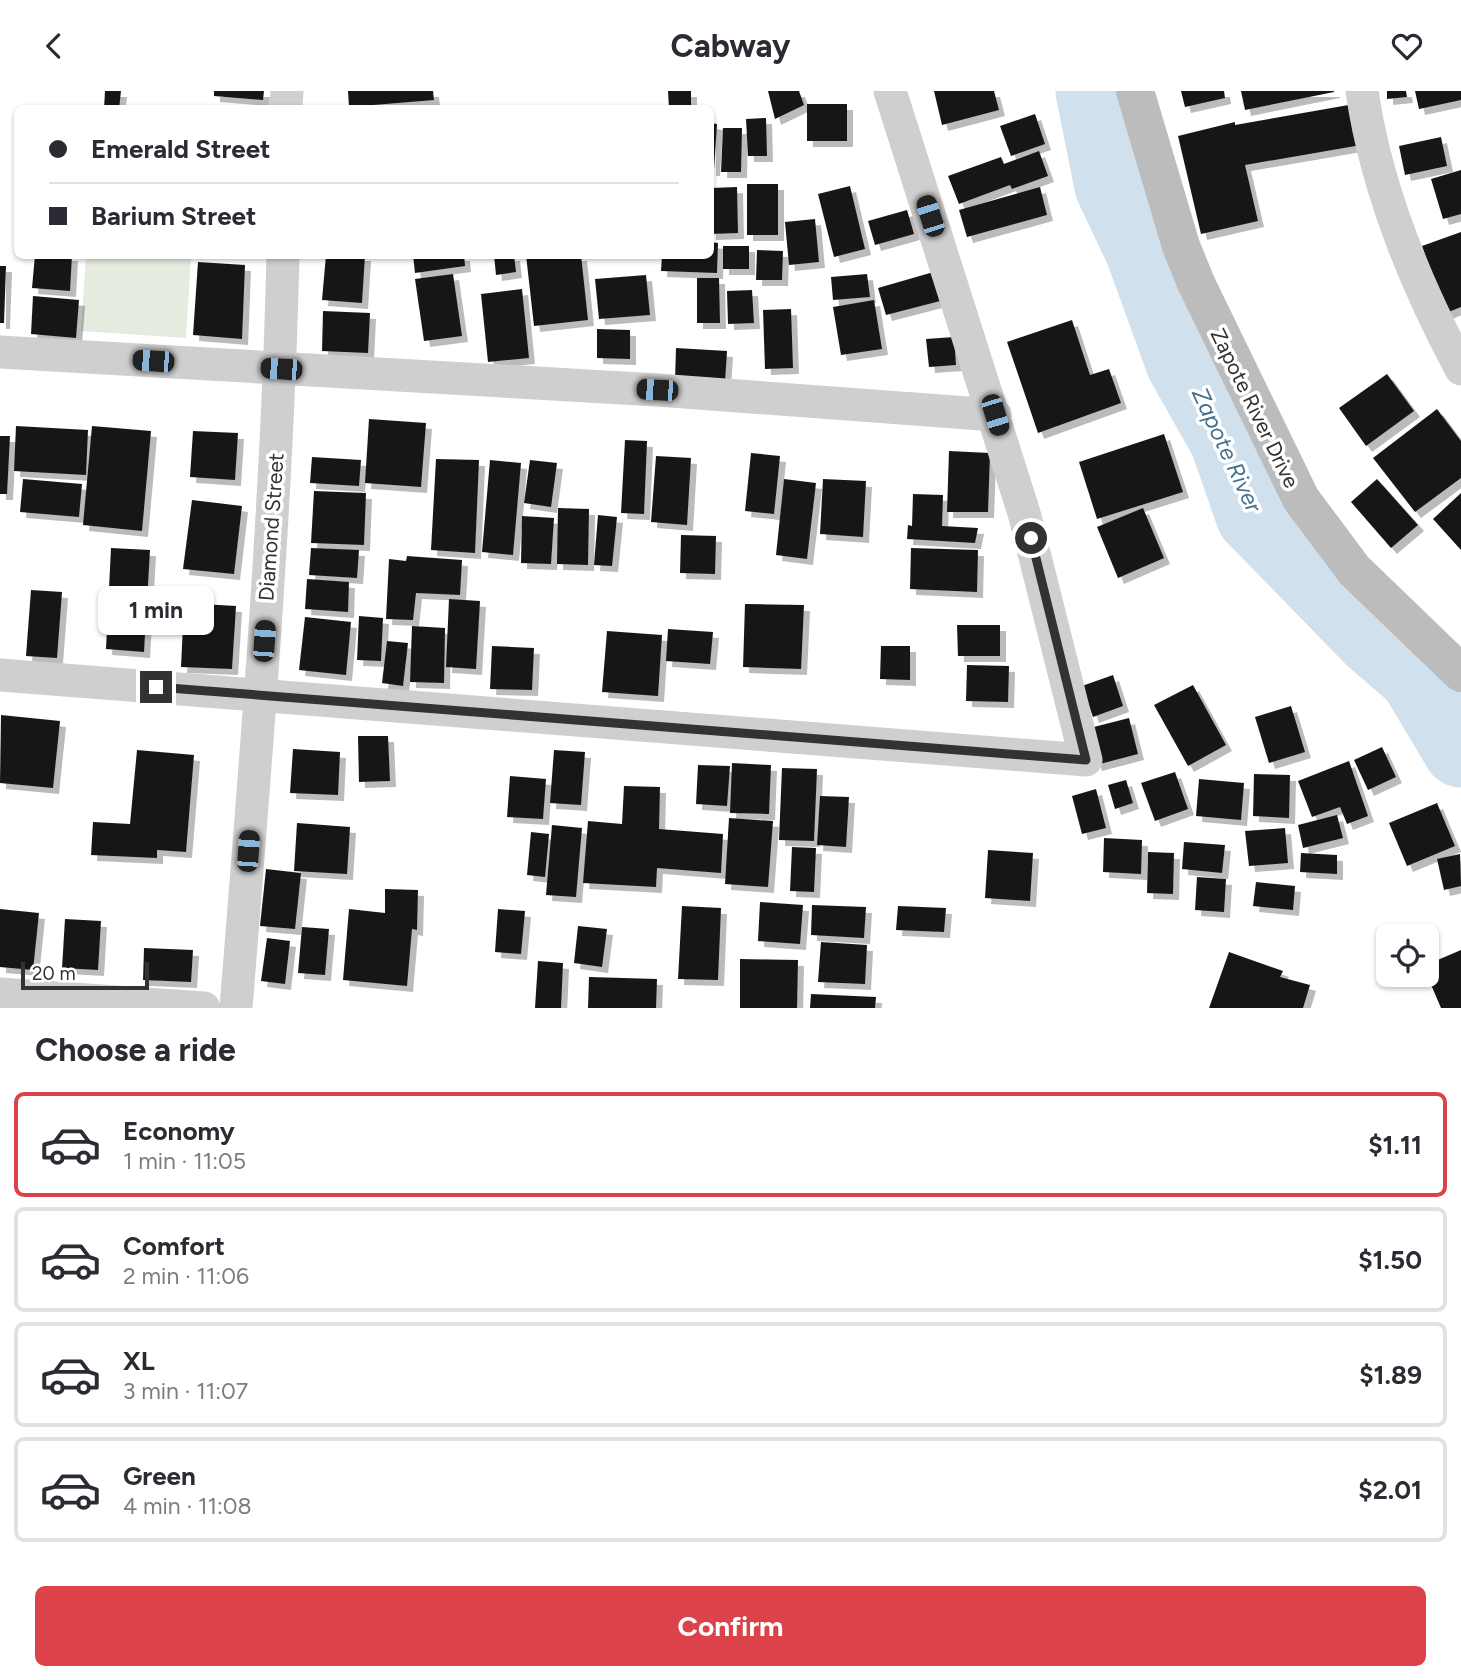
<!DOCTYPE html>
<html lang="en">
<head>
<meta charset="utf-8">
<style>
  :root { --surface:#fff; --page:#f7f7f7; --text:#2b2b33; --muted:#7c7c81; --line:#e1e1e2; --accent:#db4249 }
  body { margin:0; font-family:Figtree,sans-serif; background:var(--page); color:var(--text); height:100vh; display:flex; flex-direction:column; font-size:26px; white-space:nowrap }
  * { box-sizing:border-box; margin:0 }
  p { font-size:23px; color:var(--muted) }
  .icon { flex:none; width:38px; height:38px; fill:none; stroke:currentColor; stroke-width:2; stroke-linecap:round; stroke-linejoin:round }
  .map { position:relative; height:917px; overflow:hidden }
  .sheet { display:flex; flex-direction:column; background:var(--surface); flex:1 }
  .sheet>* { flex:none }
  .guide { position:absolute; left:14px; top:14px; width:700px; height:154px; border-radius:10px; box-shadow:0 2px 5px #0004; display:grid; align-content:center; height:154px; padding:0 35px; background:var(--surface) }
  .fabs { position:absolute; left:1376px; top:833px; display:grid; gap:14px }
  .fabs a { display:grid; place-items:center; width:63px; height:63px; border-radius:10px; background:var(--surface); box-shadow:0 2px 5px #0004; font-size:35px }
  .scale { position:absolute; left:21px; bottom:18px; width:128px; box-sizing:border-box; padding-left:7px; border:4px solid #323232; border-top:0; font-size:19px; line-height:24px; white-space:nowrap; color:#323232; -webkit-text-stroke:5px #fff; paint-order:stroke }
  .end { position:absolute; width:32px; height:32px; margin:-16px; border:9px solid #323232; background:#fff; box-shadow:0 0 0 4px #fff }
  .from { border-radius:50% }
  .bubble { position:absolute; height:49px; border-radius:10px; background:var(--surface); box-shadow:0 2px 5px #0004; font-size:23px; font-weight:700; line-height:49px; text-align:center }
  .car { position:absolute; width:21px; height:42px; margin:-21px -10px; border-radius:9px; box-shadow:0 0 5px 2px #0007; background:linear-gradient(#222 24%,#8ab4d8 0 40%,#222 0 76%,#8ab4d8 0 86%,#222 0) }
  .guide b { display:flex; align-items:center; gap:24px; height:66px; font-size:26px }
  .guide b+b { border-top:2px solid var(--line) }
  .guide i { width:18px; height:18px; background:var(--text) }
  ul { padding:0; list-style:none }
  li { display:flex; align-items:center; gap:21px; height:105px; margin:0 14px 10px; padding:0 21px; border:4px solid var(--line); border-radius:10px }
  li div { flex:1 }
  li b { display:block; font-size:26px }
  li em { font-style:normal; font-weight:700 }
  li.current { border-color:var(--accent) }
  li>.icon { width:63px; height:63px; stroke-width:1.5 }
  h2 { padding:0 35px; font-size:32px; line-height:84px }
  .cta { display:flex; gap:14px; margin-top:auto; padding:14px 35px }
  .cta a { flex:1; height:80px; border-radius:10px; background:var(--accent); color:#fff; font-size:28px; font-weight:700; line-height:80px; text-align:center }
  header { display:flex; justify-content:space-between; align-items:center; height:91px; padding:0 35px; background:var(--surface); font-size:32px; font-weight:700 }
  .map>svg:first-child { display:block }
  .green { fill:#e5ebdf }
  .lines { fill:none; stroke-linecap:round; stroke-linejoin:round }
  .river { stroke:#d0e0ec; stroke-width:77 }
  .building { fill:#191919; filter:url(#shadow) }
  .street { stroke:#cfcfcf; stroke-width:33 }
  .secondary { stroke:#bcbcbc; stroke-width:38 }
  .route { stroke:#323232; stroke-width:9 }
  .labels { text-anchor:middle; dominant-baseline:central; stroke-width:7; stroke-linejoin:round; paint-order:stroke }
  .street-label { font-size:21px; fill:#323232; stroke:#fff }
  .water-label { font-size:23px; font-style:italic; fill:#447190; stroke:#fff }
</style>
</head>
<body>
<header><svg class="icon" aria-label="back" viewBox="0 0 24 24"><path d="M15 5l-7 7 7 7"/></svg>Cabway<svg class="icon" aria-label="heart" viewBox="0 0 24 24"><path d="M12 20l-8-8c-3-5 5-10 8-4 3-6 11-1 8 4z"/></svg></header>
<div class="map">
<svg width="1461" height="917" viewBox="0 0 1461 917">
  <defs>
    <filter id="shadow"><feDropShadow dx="6" dy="6" stdDeviation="0" flood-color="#0004"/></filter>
  </defs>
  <rect width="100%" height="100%" fill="#fff"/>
  <polygon class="green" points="86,165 191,165 186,247 81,240"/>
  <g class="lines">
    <polyline class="river" points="1094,0 1113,95 1143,158 1184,271 1228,349 1254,424 1373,546 1417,584 1461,658"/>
  </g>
  <g class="building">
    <polygon points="105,0 121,0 119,18 104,18"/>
    <polygon points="214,0 264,0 263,9 214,5"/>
    <polygon points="348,0 433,0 434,9 349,16"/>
    <polygon points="668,0 691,0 691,18 669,18"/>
    <polygon points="768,0 799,0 804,14 775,28"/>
    <polygon points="934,0 994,0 999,19 942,34"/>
    <polygon points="1181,0 1224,0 1225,7 1185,16"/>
    <polygon points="1241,0 1334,0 1334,1 1245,19"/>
    <polygon points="1387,0 1406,0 1407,6 1387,8"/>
    <polygon points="1415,0 1461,0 1461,9 1419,18"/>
    <polygon points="1360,12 1367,53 1245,74 1258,130 1201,143 1178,45 1235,31 1235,34"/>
    <rect x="807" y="13" width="40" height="37"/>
    <polygon points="1035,23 1045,53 1011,65 1000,35"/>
    <polygon points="766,27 767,65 748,65 746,28"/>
    <polygon points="710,32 717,33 714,79 710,79"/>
    <polygon points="723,37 742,37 741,81 721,81"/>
    <polygon points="1441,46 1447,75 1405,84 1399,55"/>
    <polygon points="1039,60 1048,85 1012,98 1010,94 959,113 948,85 1001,66 1004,73"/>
    <polygon points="1461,79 1461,123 1443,128 1431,88"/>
    <rect x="747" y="93" width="31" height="51"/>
    <polygon points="850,95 865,158 834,166 818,103"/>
    <polygon points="737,96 738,142 710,143 710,97"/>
    <polygon points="1040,96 1047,124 967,146 959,119"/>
    <polygon points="907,119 914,143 875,154 868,130"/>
    <polygon points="815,128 819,171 789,174 785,131"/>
    <polygon points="1461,141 1461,216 1446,222 1422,155"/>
    <polygon points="710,151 718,152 717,182 661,180 662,164 710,164"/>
    <rect x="723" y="155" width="26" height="23"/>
    <polygon points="757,159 783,160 782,189 756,189"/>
    <polygon points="35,164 72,164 70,200 32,197"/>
    <polygon points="326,164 365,164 362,212 322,209"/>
    <polygon points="413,164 464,164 465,175 415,182"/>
    <polygon points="494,164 514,164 516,181 496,184"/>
    <polygon points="526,164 581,164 588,229 534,235"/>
    <polygon points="198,171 245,174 242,248 193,244"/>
    <polygon points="0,175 6,175 4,232 0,232"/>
    <polygon points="937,180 944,209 886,224 878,197"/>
    <polygon points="453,183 462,245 424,250 415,188"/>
    <polygon points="867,183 870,206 833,209 831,186"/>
    <polygon points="646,184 650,224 599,228 595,188"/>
    <polygon points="697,187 719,187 720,232 697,232"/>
    <polygon points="522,198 529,267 488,271 481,203"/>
    <polygon points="752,199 754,232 728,233 727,200"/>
    <polygon points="33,205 79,209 76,247 31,243"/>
    <polygon points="874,209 882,258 841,264 833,216"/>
    <polygon points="791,218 793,277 765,278 763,219"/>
    <polygon points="323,220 370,222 368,262 322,260"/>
    <polygon points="1072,229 1090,284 1109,278 1121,312 1038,342 1007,251"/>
    <polygon points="597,238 630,239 630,268 597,267"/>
    <polygon points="954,246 956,274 929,276 926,248"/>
    <polygon points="676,257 727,260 725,291 675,289"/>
    <polygon points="1387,283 1414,320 1366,355 1339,317"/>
    <polygon points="1437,318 1461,350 1461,387 1415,421 1373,367"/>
    <polygon points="369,328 426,332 421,396 365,392"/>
    <polygon points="16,335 88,339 86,384 14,380"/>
    <polygon points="92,335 151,340 142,440 83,434"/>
    <polygon points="193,340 238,342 235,389 190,386"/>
    <polygon points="1164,343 1183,401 1097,428 1079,371"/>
    <polygon points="0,345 10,345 7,403 0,403"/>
    <polygon points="625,349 647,350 644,423 621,422"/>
    <polygon points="949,360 990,362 988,421 947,421"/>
    <polygon points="751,362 780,365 774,423 745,420"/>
    <polygon points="656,365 691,367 687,434 651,431"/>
    <polygon points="312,366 361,369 359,395 310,392"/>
    <polygon points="436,368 479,369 475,462 431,459"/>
    <polygon points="490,369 521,372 513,464 482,461"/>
    <polygon points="530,369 557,372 551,416 524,412"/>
    <polygon points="23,388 82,393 79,426 20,421"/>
    <polygon points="784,388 816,392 807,468 776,464"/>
    <polygon points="823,388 866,390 863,446 820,443"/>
    <polygon points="1377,388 1418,434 1391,457 1351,411"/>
    <polygon points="314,400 366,402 364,454 311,452"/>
    <polygon points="1461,402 1461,459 1433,428"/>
    <polygon points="913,403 943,404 942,435 978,437 975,452 907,448 908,434 912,435"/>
    <polygon points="192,409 242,415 234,483 183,478"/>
    <polygon points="558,417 589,418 588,474 557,473"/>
    <polygon points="1143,417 1164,467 1118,487 1097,436"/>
    <polygon points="598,424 617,426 612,475 594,474"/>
    <polygon points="522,425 554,427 551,473 521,472"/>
    <polygon points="681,444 716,445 715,483 680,482"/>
    <polygon points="111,457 150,459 144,561 106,558"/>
    <polygon points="311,457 359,459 357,487 309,484"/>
    <polygon points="911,457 978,459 977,501 910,498"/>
    <polygon points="407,465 462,469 460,504 416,502 413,529 386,528 389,468 406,470"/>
    <polygon points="307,488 349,491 348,521 305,518"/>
    <polygon points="31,499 62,501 57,567 26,565"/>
    <polygon points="449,508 480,510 476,578 446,576"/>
    <polygon points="184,512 236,515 232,578 181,576"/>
    <polygon points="745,513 804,514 801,578 743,576"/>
    <polygon points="359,525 383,527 381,570 357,569"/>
    <polygon points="305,526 351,531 346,584 299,579"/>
    <polygon points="957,534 1000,534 1000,565 958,565"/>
    <polygon points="412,535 445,537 444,592 410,591"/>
    <polygon points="668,538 713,541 710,573 666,570"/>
    <polygon points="607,540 662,544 658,605 602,601"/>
    <polygon points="387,550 408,552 403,595 382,592"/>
    <polygon points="492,555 534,557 532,599 490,598"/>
    <polygon points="881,555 910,555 910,589 880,588"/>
    <polygon points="967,574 1009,575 1008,611 966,610"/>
    <polygon points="1113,584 1123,615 1093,626 1082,595"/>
    <polygon points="1193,594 1226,654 1188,675 1154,614"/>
    <polygon points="1291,615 1305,661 1269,672 1255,626"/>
    <polygon points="1,624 60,630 53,697 0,692"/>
    <polygon points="1129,627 1138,663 1096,674 1086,638"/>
    <polygon points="358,645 388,645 390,690 359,691"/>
    <polygon points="1382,656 1396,686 1368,699 1354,669"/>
    <polygon points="293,658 340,661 338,704 290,702"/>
    <polygon points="137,659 194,664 186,761 157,759 157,767 91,764 93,731 130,733"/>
    <polygon points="554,659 585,661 581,714 550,712"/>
    <polygon points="1349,670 1368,725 1347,733 1340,716 1312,726 1298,690"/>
    <polygon points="732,672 771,674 769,723 730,722"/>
    <polygon points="698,674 730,675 727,715 696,713"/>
    <polygon points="782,677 817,678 814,750 779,749"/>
    <polygon points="1175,681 1188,718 1155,730 1141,692"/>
    <polygon points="1254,683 1290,684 1289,727 1253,725"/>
    <polygon points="510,685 546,688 543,728 507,726"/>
    <polygon points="1199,688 1244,692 1241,729 1196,725"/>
    <polygon points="1126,689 1133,712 1115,718 1108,694"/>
    <polygon points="624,695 660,696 659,738 723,743 721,782 657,777 656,796 583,792 588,730 622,733"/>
    <polygon points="1096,698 1106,737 1082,743 1072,705"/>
    <polygon points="820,705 849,706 846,756 817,754"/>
    <polygon points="1437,712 1455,755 1407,775 1389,732"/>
    <polygon points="1337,724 1343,747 1303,757 1298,734"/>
    <polygon points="729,727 773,730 768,796 725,793"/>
    <polygon points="297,732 350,736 347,783 294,780"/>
    <polygon points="552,734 582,737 576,806 546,804"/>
    <polygon points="1285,737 1288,772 1249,775 1245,740"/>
    <polygon points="531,741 549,743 545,786 527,784"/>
    <polygon points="1104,747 1142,749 1141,783 1103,781"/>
    <polygon points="1184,751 1225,754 1222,782 1182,778"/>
    <polygon points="792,756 816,757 814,801 790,800"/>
    <polygon points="988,759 1033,762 1030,810 985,807"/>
    <polygon points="1148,761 1174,762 1173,803 1147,802"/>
    <polygon points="1301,762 1337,764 1337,783 1300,781"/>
    <polygon points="1460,763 1461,795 1444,799 1437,768"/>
    <polygon points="266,778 301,782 295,838 260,835"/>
    <polygon points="1197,786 1226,788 1224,821 1195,819"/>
    <polygon points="1256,791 1295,795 1293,819 1253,815"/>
    <polygon points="385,798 418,799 417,839 412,838 407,895 343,889 349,818 385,822"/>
    <polygon points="760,811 803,814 800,853 758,850"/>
    <polygon points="812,814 866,816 864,847 811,844"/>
    <polygon points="682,815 721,817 718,889 678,888"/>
    <polygon points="898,815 946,817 944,841 896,839"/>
    <polygon points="0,818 39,822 33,879 0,876"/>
    <polygon points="498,818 525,820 521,863 495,861"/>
    <polygon points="65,828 101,830 98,879 62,877"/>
    <polygon points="578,835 607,838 602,876 574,872"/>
    <polygon points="302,836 329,838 325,884 298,882"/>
    <polygon points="267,847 290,850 285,893 261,890"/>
    <polygon points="821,851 867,854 865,893 818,891"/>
    <polygon points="144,857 193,859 191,891 143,889"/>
    <polygon points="1461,859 1461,917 1441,917 1426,882 1426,874"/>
    <polygon points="1229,861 1283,880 1280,886 1310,894 1303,917 1209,917"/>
    <polygon points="740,868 798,869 797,917 740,917"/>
    <polygon points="538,870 563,872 561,917 535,917"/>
    <polygon points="589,886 657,888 656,917 588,917"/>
    <polygon points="811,903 876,906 875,917 810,917"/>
  </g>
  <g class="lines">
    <g class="street">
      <path d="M1362 0C1376 98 1415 192 1461 278"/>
      <polyline points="286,18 287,0"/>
      <polyline points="0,261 657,299 995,324"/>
      <polyline points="0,584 1086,669 1024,422 890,0"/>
      <polyline points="0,903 204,917"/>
      <path d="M236 917C256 667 277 416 283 164"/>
    </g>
    <polyline class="secondary" points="1135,0 1181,155 1196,192 1301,408 1354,479 1461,582"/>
  </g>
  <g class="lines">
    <polyline class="route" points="156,596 1086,669 1031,447"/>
  </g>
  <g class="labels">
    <g class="street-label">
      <text transform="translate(1255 317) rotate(64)">Zapote River Drive</text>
      <text transform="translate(271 436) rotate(-86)">Diamond Street</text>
    </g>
    <g class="water-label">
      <text transform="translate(1227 359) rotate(65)">Zapote River</text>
    </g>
  </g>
</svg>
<div class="fabs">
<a><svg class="icon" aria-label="locate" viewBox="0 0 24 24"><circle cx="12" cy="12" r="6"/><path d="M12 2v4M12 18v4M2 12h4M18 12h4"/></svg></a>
</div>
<div class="scale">20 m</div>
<i class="end from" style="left:1031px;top:447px"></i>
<i class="end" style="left:156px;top:596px"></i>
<div class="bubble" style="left:98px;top:495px;width:116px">1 min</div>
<i class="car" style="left:930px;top:125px;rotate:342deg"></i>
<i class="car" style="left:153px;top:270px;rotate:274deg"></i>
<i class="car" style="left:281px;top:278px;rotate:274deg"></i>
<i class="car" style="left:657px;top:299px;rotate:273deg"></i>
<i class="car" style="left:995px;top:324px;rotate:163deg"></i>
<i class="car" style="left:264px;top:550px;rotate:4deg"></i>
<i class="car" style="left:248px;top:760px;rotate:4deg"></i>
<div class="guide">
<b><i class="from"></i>Emerald Street</b>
<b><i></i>Barium Street</b>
</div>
</div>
<section class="sheet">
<h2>Choose a ride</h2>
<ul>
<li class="current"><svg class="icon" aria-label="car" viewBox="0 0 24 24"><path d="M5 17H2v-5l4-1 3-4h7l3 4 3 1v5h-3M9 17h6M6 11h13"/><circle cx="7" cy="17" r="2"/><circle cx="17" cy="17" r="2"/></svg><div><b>Economy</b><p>1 min · 11:05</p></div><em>$1.11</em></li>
<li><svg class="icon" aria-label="car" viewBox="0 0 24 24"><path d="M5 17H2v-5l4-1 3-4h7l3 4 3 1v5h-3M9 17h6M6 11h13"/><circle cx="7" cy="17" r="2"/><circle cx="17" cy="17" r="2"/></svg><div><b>Comfort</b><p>2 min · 11:06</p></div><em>$1.50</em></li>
<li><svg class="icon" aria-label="car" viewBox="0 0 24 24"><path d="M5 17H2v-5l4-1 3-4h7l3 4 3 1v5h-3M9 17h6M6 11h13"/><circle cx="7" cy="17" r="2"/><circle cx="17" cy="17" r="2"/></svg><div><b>XL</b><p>3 min · 11:07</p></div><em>$1.89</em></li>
<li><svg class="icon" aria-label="car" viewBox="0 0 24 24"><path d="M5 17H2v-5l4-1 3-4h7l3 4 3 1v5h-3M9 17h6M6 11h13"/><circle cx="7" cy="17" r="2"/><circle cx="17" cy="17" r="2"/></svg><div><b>Green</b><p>4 min · 11:08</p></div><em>$2.01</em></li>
</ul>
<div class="cta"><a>Confirm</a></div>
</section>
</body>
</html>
